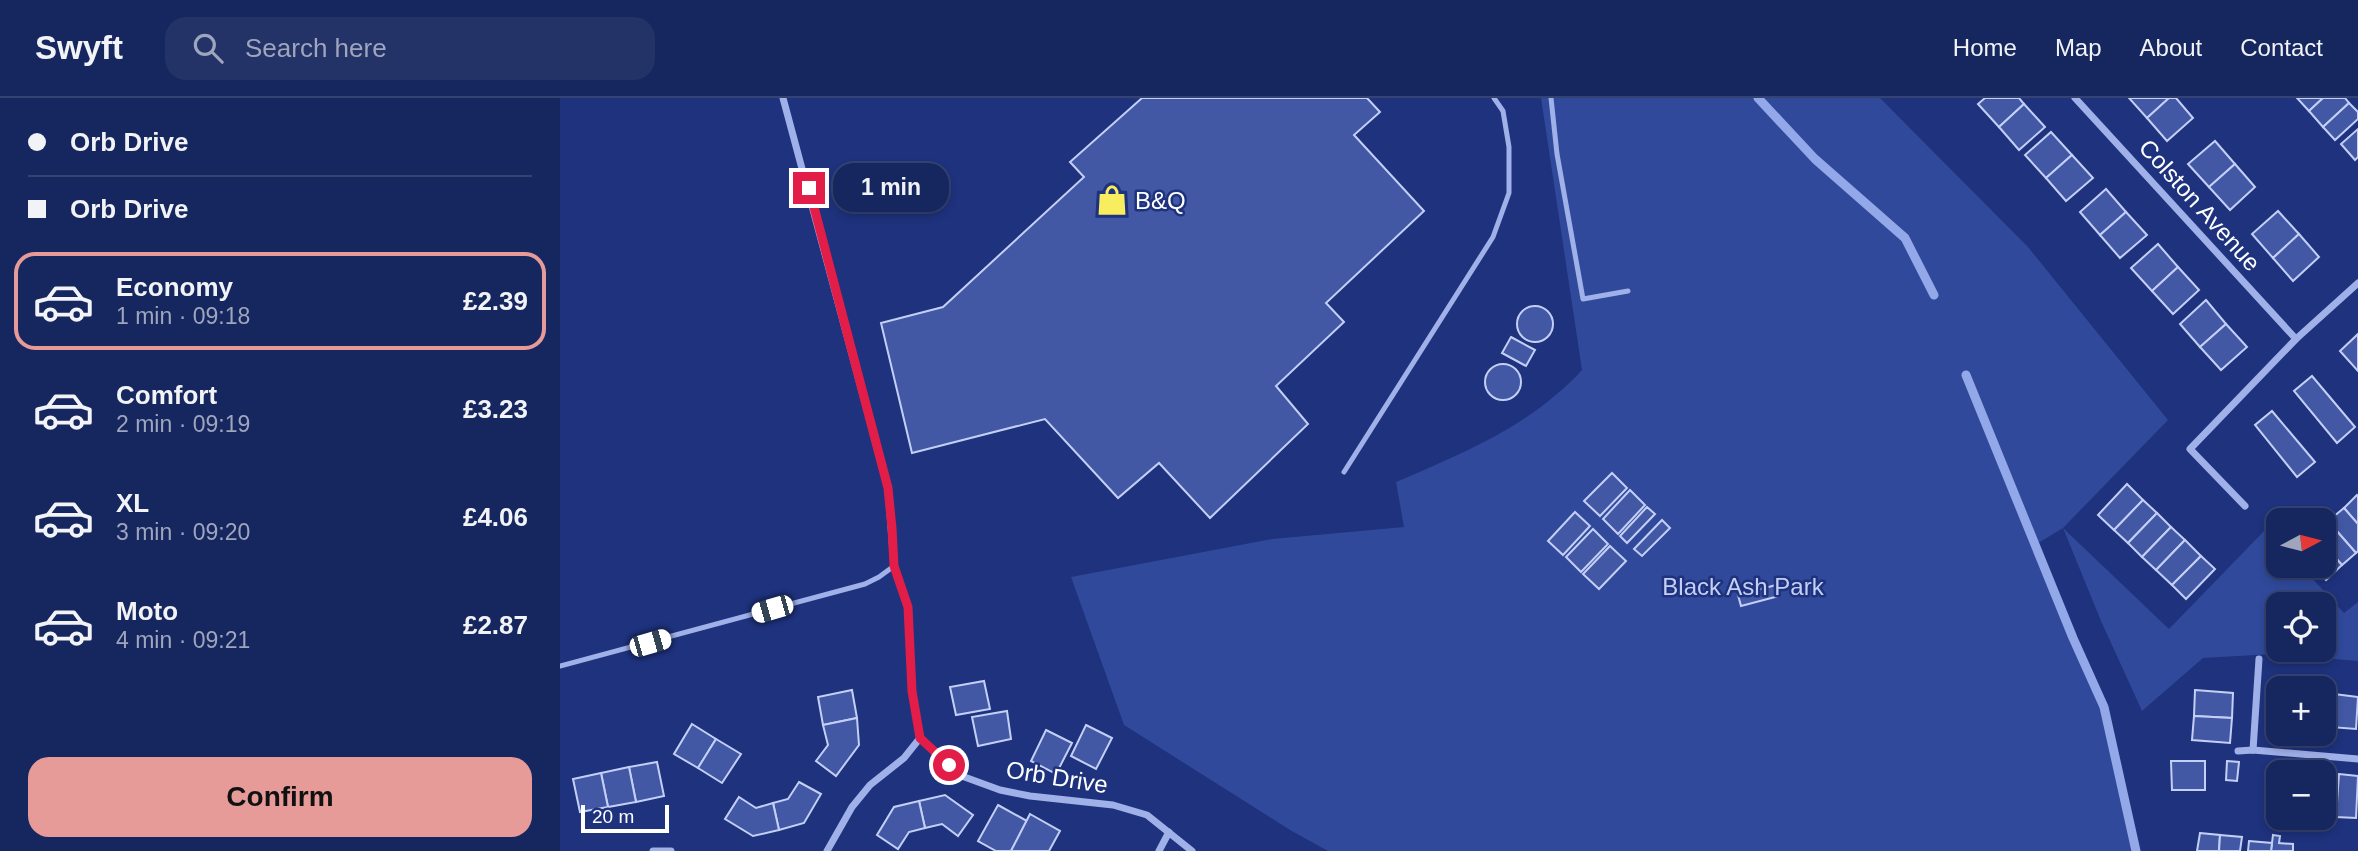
<!DOCTYPE html>
<html lang="en">
<head>
<meta charset="utf-8">
<style>
  :root { --surface:#16265e; --page:#233267; --text:#f1f3f6; --muted:#9ea5bc; --line:#354373; --accent:#e69b98 }
  body { margin:0; font-family:Helvetica,sans-serif; background:var(--page); color:var(--text); height:100vh; display:flex; flex-direction:column; font-size:26px; white-space:nowrap }
  * { box-sizing:border-box; margin:0 }
  p { font-size:23px; color:var(--muted) }
  .icon { flex:none; width:38px; height:38px; fill:none; stroke:currentColor; stroke-width:2; stroke-linecap:round; stroke-linejoin:round }
  .map { position:relative; flex:1; overflow:hidden }
  .details { display:flex; flex-direction:column; background:var(--surface); width:560px }
  .details>* { flex:none }
  .guide { display:grid; align-content:center; height:154px; padding:0 28px; background:var(--surface) }
  .needle { width:46px; rotate:83deg }
  .fabs { position:absolute; left:1706px; top:410px; display:grid; gap:14px }
  .fabs a { display:grid; place-items:center; width:70px; height:70px; border-radius:14px; background:var(--surface); box-shadow:0 4px 10px #0003,0 0 0 2px var(--line); font-size:35px }
  .scale { position:absolute; left:21px; bottom:18px; width:88px; box-sizing:border-box; padding-left:7px; border:4px solid #fff; border-top:0; font-size:19px; line-height:24px; white-space:nowrap; color:#fff; -webkit-text-stroke:5px #1e327d; paint-order:stroke }
  .end { position:absolute; width:32px; height:32px; margin:-16px; border:9px solid #e11d48; background:#fff; box-shadow:0 0 0 4px #fff }
  .from { border-radius:50% }
  .bubble { position:absolute; height:49px; border-radius:21px; background:var(--surface); box-shadow:0 4px 10px #0003,0 0 0 2px var(--line); font-size:23px; font-weight:600; line-height:49px; text-align:center }
  .car { position:absolute; width:21px; height:42px; margin:-21px -10px; border-radius:9px; box-shadow:0 0 5px 2px #0007; background:linear-gradient(#fff 24%,#345 0 40%,#fff 0 76%,#345 0 86%,#fff 0) }
  .guide b { display:flex; align-items:center; gap:24px; height:66px; font-size:26px }
  .guide b+b { border-top:2px solid var(--line) }
  .guide i { width:18px; height:18px; background:var(--text) }
  ul { padding:0; list-style:none }
  li { display:flex; align-items:center; gap:21px; height:98px; margin:0 14px 10px; padding:0 14px; border:4px solid transparent; border-radius:21px }
  li div { flex:1 }
  li b { display:block; font-size:26px }
  li em { font-style:normal; font-weight:600 }
  li.active { border-color:var(--accent) }
  li>.icon { width:63px; height:63px; stroke-width:1.5 }
  .button { display:flex; gap:14px; margin-top:auto; padding:14px 28px }
  .button a { flex:1; height:80px; border-radius:21px; background:var(--accent); color:#111; font-size:28px; font-weight:600; line-height:80px; text-align:center }
  header { display:flex; align-items:center; gap:42px; box-sizing:border-box; height:98px; padding:0 35px; background:var(--surface); border-bottom:2px solid var(--line) }
  header strong { font-size:33px }
  nav { display:flex; gap:38px; margin-inline-start:auto; font-size:24px }
  .search { width:490px; height:63px; background:var(--page); display:flex; align-items:center; gap:18px; box-sizing:border-box; padding:0 24px; border-radius:21px; color:var(--muted); font-size:26px }
  main { display:flex; flex:1; min-height:0 }
  .map>svg:first-child { display:block }
  .green { fill:#30499b; fill-rule:evenodd }
  .lines { fill:none; stroke-linecap:round; stroke-linejoin:round }
  .stream { stroke:#93a8e9; stroke-width:9 }
  .building { fill:#4258a5; stroke:#c4cff6; stroke-width:2 }
  .service { stroke:#a0b0e8; stroke-width:5 }
  .minor { stroke:#a0b0e8; stroke-width:7 }
  .route { stroke:#e11d48; stroke-width:9 }
  .labels { text-anchor:middle; dominant-baseline:central; stroke-width:5; stroke-linejoin:round; paint-order:stroke }
  .poi-label { font-size:24px; fill:#fff; stroke:#1e327d; text-anchor:start }
  .street-label { font-size:24px; fill:#fff; stroke:#1e327d }
  .park-label { font-size:24px; fill:#c4cff6; stroke:#1e327d }
</style>
</head>
<body>
<header>
<strong>Swyft</strong>
<div class="search"><svg class="icon" aria-label="search" viewBox="0 0 24 24"><circle cx="10" cy="10" r="6"/><path d="M15 15l6 6"/></svg>Search here</div>
<nav><a>Home</a><a>Map</a><a>About</a><a>Contact</a></nav>
</header>
<main>
<section class="details">
<div class="guide">
<b><i class="from"></i>Orb Drive</b>
<b><i></i>Orb Drive</b>
</div>
<ul>
<li class="active"><svg class="icon" aria-label="car" viewBox="0 0 24 24"><path d="M5 17H2v-5l4-1 3-4h7l3 4 3 1v5h-3M9 17h6M6 11h13"/><circle cx="7" cy="17" r="2"/><circle cx="17" cy="17" r="2"/></svg><div><b>Economy</b><p>1 min · 09:18</p></div><em>£2.39</em></li>
<li><svg class="icon" aria-label="car" viewBox="0 0 24 24"><path d="M5 17H2v-5l4-1 3-4h7l3 4 3 1v5h-3M9 17h6M6 11h13"/><circle cx="7" cy="17" r="2"/><circle cx="17" cy="17" r="2"/></svg><div><b>Comfort</b><p>2 min · 09:19</p></div><em>£3.23</em></li>
<li><svg class="icon" aria-label="car" viewBox="0 0 24 24"><path d="M5 17H2v-5l4-1 3-4h7l3 4 3 1v5h-3M9 17h6M6 11h13"/><circle cx="7" cy="17" r="2"/><circle cx="17" cy="17" r="2"/></svg><div><b>XL</b><p>3 min · 09:20</p></div><em>£4.06</em></li>
<li><svg class="icon" aria-label="car" viewBox="0 0 24 24"><path d="M5 17H2v-5l4-1 3-4h7l3 4 3 1v5h-3M9 17h6M6 11h13"/><circle cx="7" cy="17" r="2"/><circle cx="17" cy="17" r="2"/></svg><div><b>Moto</b><p>4 min · 09:21</p></div><em>£2.87</em></li>
</ul>
<div class="button"><a>Confirm</a></div>
</section>
<div class="map">
<svg width="1798" height="753" viewBox="0 0 1798 753">
  <rect width="100%" height="100%" fill="#1e327d"/>
  <path class="green" d="M981 0H1320L1468 149 1608 322 1503 430 1609 531 1706 431 1718 444V467H1740L1784 515 1798 504V563L1713 556 1643 560 1582 613 1541 523 1503 430 1475 447 1544 609 1576 753H768L730 732 564 627 511 479 712 441 844 429 836 384C905 354 969 329 1022 272ZM1718 506H1764V551H1718Z"/>
  <g class="lines">
    <g class="stream">
      <polyline points="1198,0 1255,61 1345,140 1374,197"/>
      <polyline points="1406,277 1513,540 1544,609 1576,753"/>
    </g>
  </g>
  <g class="building">
    <polygon points="582,0 807,0 820,14 794,37 864,113 766,205 784,224 716,288 748,326 650,420 599,365 558,400 485,321 352,355 321,225 383,209 524,79 510,64"/>
    <polygon points="1425,0 1459,0 1464,6 1439,29 1418,6"/>
    <polygon points="1569,0 1609,0 1587,20"/>
    <polygon points="1609,0 1616,0 1633,20 1607,43 1587,20"/>
    <polygon points="1737,0 1763,0 1749,13"/>
    <polygon points="1763,0 1785,0 1789,5 1763,29 1749,13"/>
    <polygon points="1789,5 1798,14 1798,21 1775,42 1763,29"/>
    <polygon points="1464,6 1485,29 1459,52 1439,29"/>
    <polygon points="1798,31 1798,59 1795,62 1781,46"/>
    <polygon points="1491,34 1512,57 1486,80 1465,57"/>
    <polygon points="1655,43 1675,66 1649,89 1628,66"/>
    <polygon points="1512,57 1533,80 1506,103 1486,80"/>
    <polygon points="1675,66 1695,89 1670,112 1649,89"/>
    <polygon points="1546,91 1566,114 1540,137 1520,114"/>
    <polygon points="1718,113 1739,136 1713,160 1692,136"/>
    <polygon points="1566,114 1587,137 1560,160 1540,137"/>
    <polygon points="1739,136 1759,159 1733,183 1713,160"/>
    <polygon points="1598,146 1618,169 1592,193 1571,170"/>
    <polygon points="1618,169 1639,192 1613,216 1592,193"/>
    <polygon points="1646,202 1666,226 1640,249 1620,226"/>
    <circle cx="975" cy="226" r="18"/>
    <polygon points="1666,226 1687,249 1661,272 1640,249"/>
    <polygon points="1798,236 1798,273 1780,253"/>
    <polygon points="951,239 975,252 966,268 942,255"/>
    <circle cx="943" cy="284" r="18"/>
    <polygon points="1752,278 1795,329 1777,345 1734,293"/>
    <polygon points="1712,313 1755,364 1737,379 1695,327"/>
    <polygon points="1052,375 1067,390 1040,418 1024,403"/>
    <polygon points="1567,386 1583,402 1554,432 1538,417"/>
    <polygon points="1070,392 1085,407 1058,436 1043,421"/>
    <polygon points="1797,397 1798,398 1798,426 1784,410"/>
    <polygon points="1583,402 1597,415 1568,445 1554,432"/>
    <polygon points="1087,409 1095,416 1067,445 1060,438"/>
    <polygon points="1784,410 1798,426 1798,453 1796,455 1768,423"/>
    <polygon points="1015,414 1030,428 1003,457 988,443"/>
    <polygon points="1597,415 1611,429 1582,459 1568,445"/>
    <polygon points="1102,422 1110,430 1082,458 1074,451"/>
    <polygon points="1768,423 1796,455 1782,467 1764,447 1764,427"/>
    <polygon points="1611,429 1625,442 1596,472 1582,459"/>
    <polygon points="1033,431 1048,446 1021,474 1006,459"/>
    <polygon points="1625,442 1641,458 1612,487 1596,472"/>
    <polygon points="1764,447 1782,467 1766,482 1752,467 1764,467"/>
    <polygon points="1050,448 1066,463 1039,491 1023,476"/>
    <polygon points="1641,458 1655,471 1626,501 1612,487"/>
    <polygon points="1216,487 1219,498 1181,508 1178,497"/>
    <polygon points="424,583 430,611 396,617 390,589"/>
    <polygon points="292,592 297,620 263,627 258,599"/>
    <polygon points="1635,592 1673,595 1672,620 1634,618"/>
    <polygon points="1766,595 1798,599 1796,631 1771,629 1770,639 1762,638"/>
    <polygon points="447,613 451,641 418,648 412,619"/>
    <polygon points="1634,618 1672,620 1670,645 1632,642"/>
    <polygon points="297,620 299,647 276,678 256,663 268,647 263,627"/>
    <polygon points="132,626 156,641 138,670 114,656"/>
    <polygon points="526,627 552,640 536,671 511,658"/>
    <polygon points="486,632 512,645 496,676 471,663"/>
    <polygon points="156,641 181,656 162,685 138,670"/>
    <polygon points="1611,663 1645,663 1645,692 1612,692"/>
    <polygon points="1667,663 1679,664 1677,683 1666,682"/>
    <polygon points="97,664 104,698 76,704 69,669"/>
    <polygon points="1717,667 1737,668 1737,674 1718,674 1718,689 1716,689"/>
    <polygon points="69,669 76,704 48,709 41,675"/>
    <polygon points="41,675 48,709 20,714 13,681"/>
    <polygon points="1779,676 1798,678 1796,720 1776,719"/>
    <polygon points="239,684 261,696 244,725 219,732 213,705 228,701"/>
    <polygon points="385,697 413,717 398,738 382,726 365,730 359,703"/>
    <polygon points="179,699 196,710 213,705 219,732 193,738 165,721"/>
    <polygon points="359,703 365,730 349,734 338,751 317,737 334,709"/>
    <polygon points="438,707 467,723 451,753 436,753 418,743"/>
    <polygon points="470,716 500,733 489,753 451,753"/>
    <polygon points="1640,735 1660,737 1659,753 1637,753"/>
    <polygon points="1660,737 1682,739 1680,753 1659,753"/>
    <polygon points="1713,737 1720,738 1719,745 1733,746 1733,753 1711,753"/>
    <polygon points="1689,743 1712,745 1711,753 1688,753"/>
  </g>
  <g class="lines">
    <g class="service">
      <polyline points="991,0 997,56 1023,201 1068,193"/>
      <polyline points="784,374 933,139 949,95 949,49 943,13 934,0"/>
      <polyline points="0,568 305,486 319,479 334,468"/>
    </g>
    <g class="minor">
      <polyline points="223,0 328,390 334,468 348,509 352,593 360,640 344,660 310,687 292,709 267,753"/>
      <polyline points="1515,0 1736,241"/>
      <polyline points="1685,408 1630,351 1736,241 1798,185"/>
      <polyline points="360,640 399,677 440,692 470,698 553,707 587,717 632,753"/>
      <polyline points="1693,652 1699,561"/>
      <polyline points="1678,653 1693,652 1798,661"/>
      <polyline points="93,753 111,753"/>
      <polyline points="599,753 609,734"/>
    </g>
  </g>
  <g class="lines">
    <polyline class="route" points="249,90 328,390 332,430 334,468 348,509 352,593 360,640 389,667"/>
  </g>
  <defs>
    <symbol id="shop-bare" viewBox="-9 -9 18 18"><path d="M-5-2.5h2.3a2.7 3.5 0 0 1 5.4 0H5L5.5 6h-11ZM-1.5-2.5h3a1.5 2.3 0 0 0-3 0Z" fill="#f7ed5f" stroke="#1e327d" stroke-width="2.5" paint-order="stroke"/></symbol>
  </defs>
  <g fill-rule="evenodd">
    <use href="#shop-bare" x="530" y="80" width="44" height="44"/>
  </g>
  <g class="labels">
    <g class="poi-label">
      <text x="575" y="102">B&amp;Q</text>
    </g>
    <g class="street-label">
      <text transform="translate(1640 107) rotate(48)">Colston Avenue</text>
      <text transform="translate(497 679) rotate(9)">Orb Drive</text>
    </g>
    <g class="park-label">
      <text x="1183" y="488">Black Ash Park</text>
    </g>
  </g>
</svg>
<div class="fabs">
<a><svg class="needle" viewBox="-14 -14 28 28"><path d="M0-13l5 13h-10z" fill="#e53935"/><path d="M0 13l5-13h-10z" fill="#9ea5bc"/></svg></a>
<a><svg class="icon" aria-label="locate" viewBox="0 0 24 24"><circle cx="12" cy="12" r="6"/><path d="M12 2v4M12 18v4M2 12h4M18 12h4"/></svg></a>
<a>+</a>
<a>−</a>
</div>
<div class="scale">20 m</div>
<i class="end from" style="left:389px;top:667px"></i>
<i class="end" style="left:249px;top:90px"></i>
<div class="bubble" style="left:273px;top:65px;width:116px">1 min</div>
<i class="car" style="left:212px;top:511px;rotate:254deg"></i>
<i class="car" style="left:90px;top:545px;rotate:74deg"></i>
</div>
</main>
</body>
</html>
